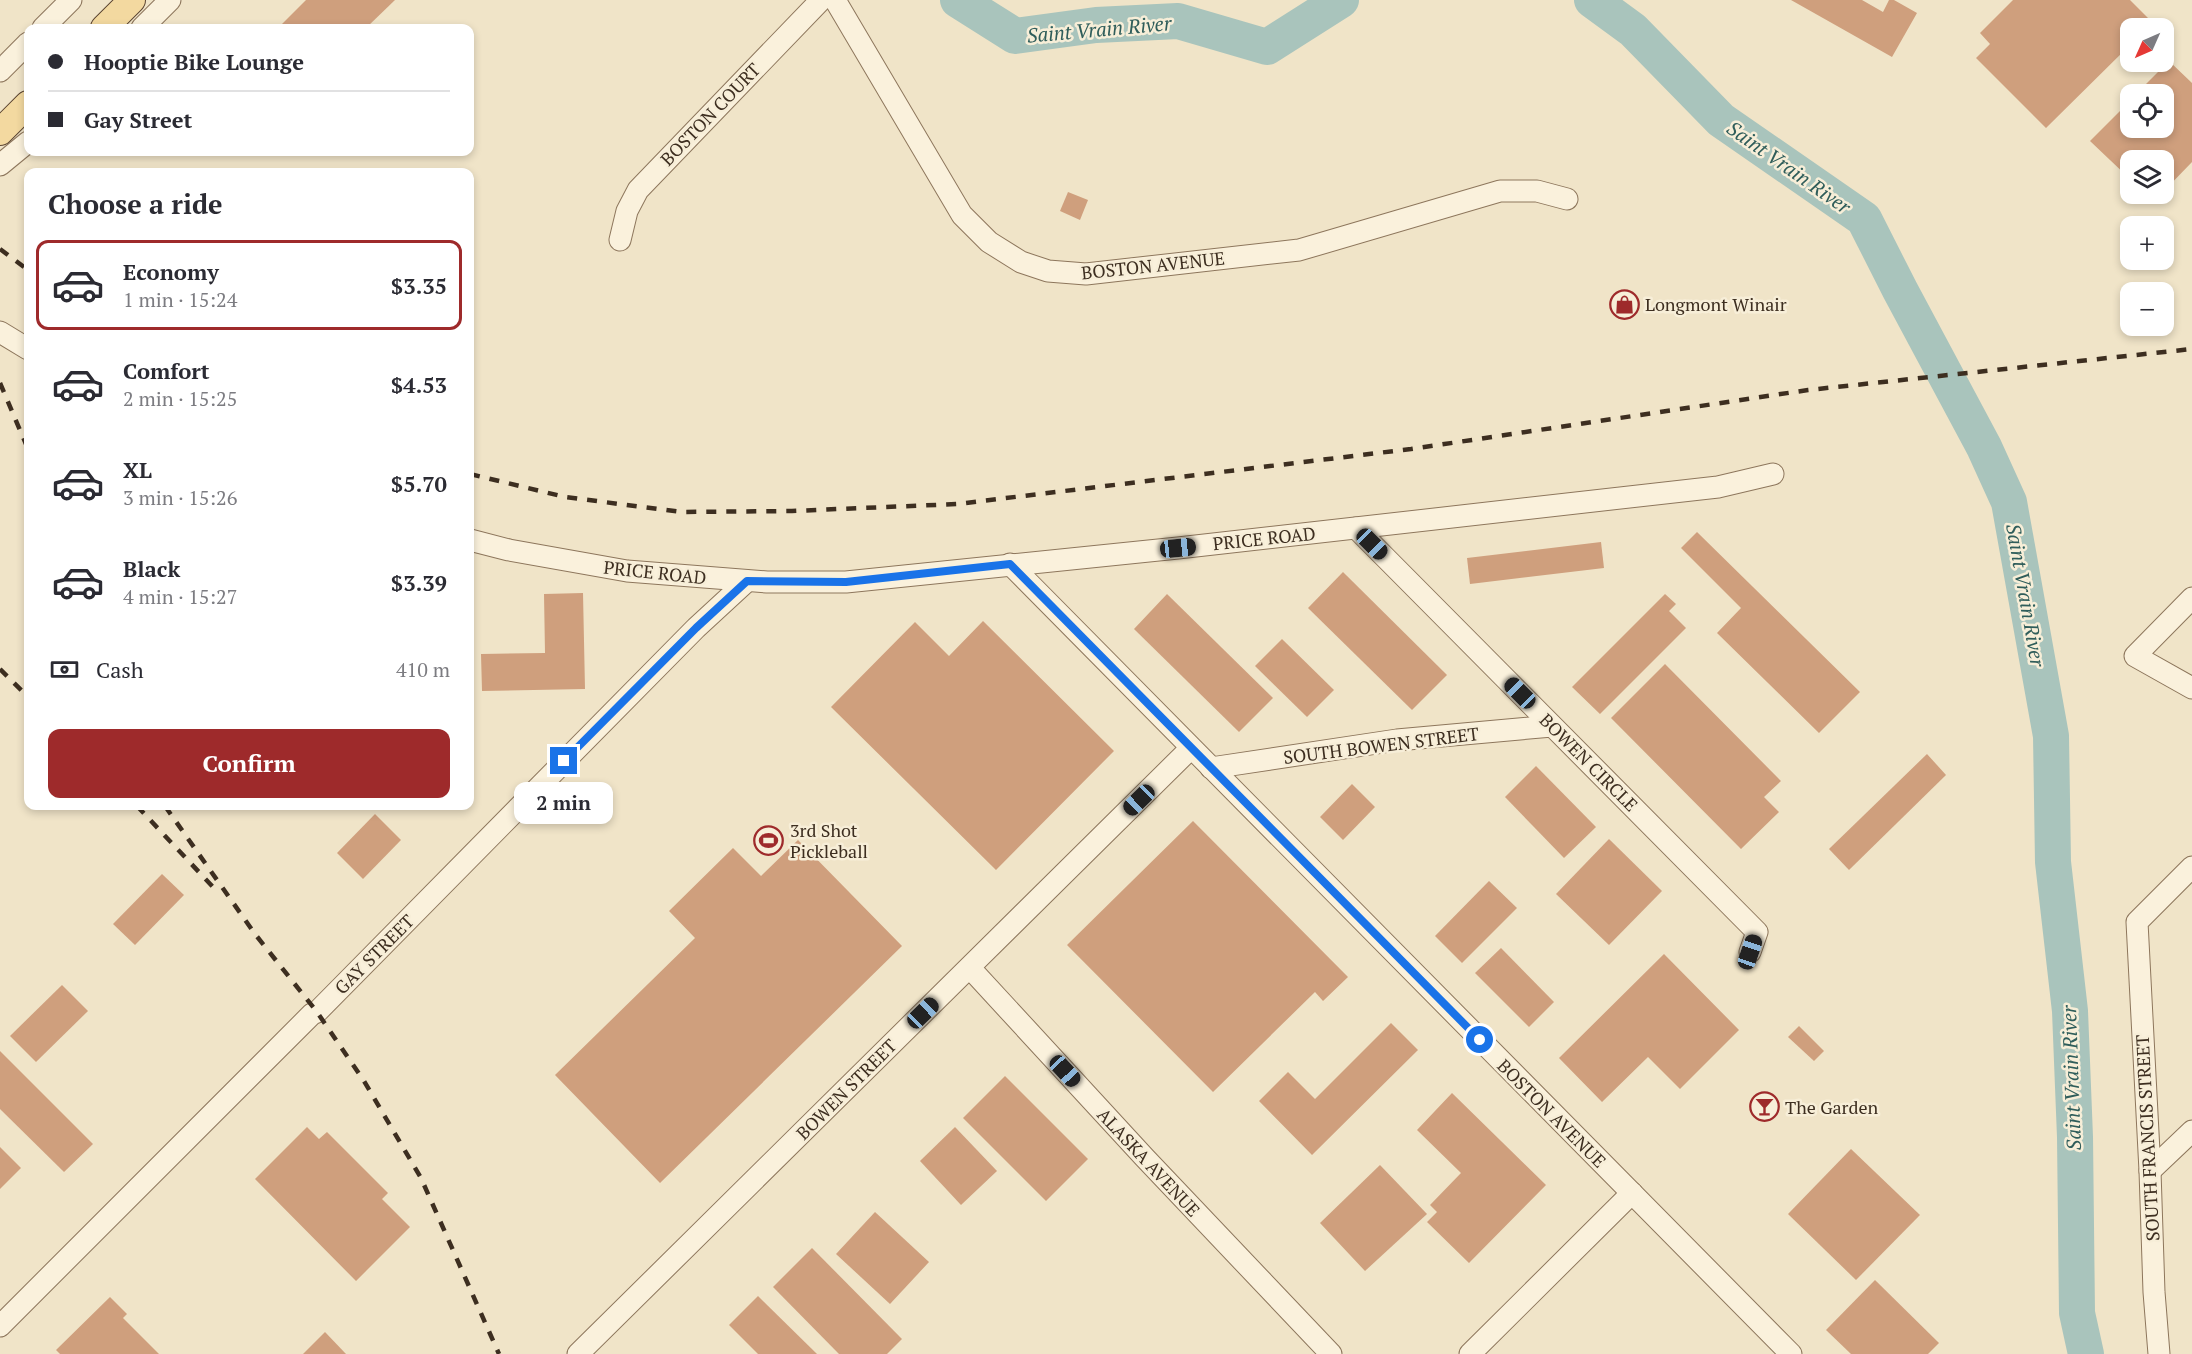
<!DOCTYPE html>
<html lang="en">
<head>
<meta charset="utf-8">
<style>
  :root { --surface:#fff; --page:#f2f2f3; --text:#2b2b33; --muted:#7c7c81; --line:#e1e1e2; --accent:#9e2a2b }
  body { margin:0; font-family:"PT Serif",serif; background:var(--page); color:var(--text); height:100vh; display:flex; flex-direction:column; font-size:22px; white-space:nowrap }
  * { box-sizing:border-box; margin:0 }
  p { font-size:20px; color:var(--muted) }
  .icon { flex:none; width:33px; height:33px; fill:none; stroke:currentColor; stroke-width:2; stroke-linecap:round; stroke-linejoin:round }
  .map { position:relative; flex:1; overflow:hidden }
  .side { position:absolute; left:24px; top:168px; width:450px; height:642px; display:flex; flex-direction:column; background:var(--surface); border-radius:12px; box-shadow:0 3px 9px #0003 }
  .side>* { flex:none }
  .hud { position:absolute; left:24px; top:24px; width:450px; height:132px; border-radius:12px; box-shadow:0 3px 9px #0003; display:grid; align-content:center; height:132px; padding:0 24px; background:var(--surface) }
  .needle { width:39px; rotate:225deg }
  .fabs { position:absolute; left:2120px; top:18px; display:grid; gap:12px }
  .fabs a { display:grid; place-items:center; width:54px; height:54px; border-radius:12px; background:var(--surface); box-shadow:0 3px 9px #0003; font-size:30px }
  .end { position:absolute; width:27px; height:27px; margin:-14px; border:8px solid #1a73e8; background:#fff; box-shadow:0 0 0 3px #fff }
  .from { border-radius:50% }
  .bubble { position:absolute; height:42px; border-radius:12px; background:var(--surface); box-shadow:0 3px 9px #0003; font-size:20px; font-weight:600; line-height:42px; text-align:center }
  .car { position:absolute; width:18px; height:36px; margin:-18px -9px; border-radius:8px; box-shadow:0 0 4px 2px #0007; background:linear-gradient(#222 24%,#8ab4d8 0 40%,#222 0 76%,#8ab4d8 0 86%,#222 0) }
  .hud b { display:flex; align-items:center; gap:21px; height:57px; font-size:22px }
  .hud b+b { border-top:2px solid var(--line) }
  .hud i { width:15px; height:15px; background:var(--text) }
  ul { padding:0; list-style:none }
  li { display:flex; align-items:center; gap:18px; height:90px; margin:0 12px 9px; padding:0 12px; border:3px solid transparent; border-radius:12px }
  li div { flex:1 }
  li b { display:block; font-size:22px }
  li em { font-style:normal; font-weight:600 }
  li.current { border-color:var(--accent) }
  li>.icon { width:54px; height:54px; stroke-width:1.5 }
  h2 { padding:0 24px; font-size:27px; line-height:72px }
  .pay { display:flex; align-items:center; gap:15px; height:66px; padding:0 24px; font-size:22px }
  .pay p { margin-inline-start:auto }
  .button { display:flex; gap:12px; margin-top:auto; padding:12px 24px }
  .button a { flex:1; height:69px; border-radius:12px; background:var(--accent); color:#fff; font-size:24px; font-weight:600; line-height:69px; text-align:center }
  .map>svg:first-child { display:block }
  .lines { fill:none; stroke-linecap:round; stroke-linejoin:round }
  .river { stroke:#a9c4bc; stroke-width:36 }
  .building { fill:#cf9f7d }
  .minor-casing { stroke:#8d765c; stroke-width:23 }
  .major-casing { stroke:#5b4430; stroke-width:28 }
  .minor { stroke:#faf1dc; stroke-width:21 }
  .major { stroke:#f3d9a0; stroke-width:26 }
  .rail { stroke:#3d2e20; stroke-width:4.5; stroke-dasharray:10 10; stroke-linecap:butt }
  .route { stroke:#1a73e8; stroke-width:8 }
  .labels { text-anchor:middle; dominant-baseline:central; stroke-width:5; stroke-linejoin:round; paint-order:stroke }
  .street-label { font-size:18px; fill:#3d2e20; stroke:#f7eed8 }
  .poi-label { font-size:18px; fill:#3d2e20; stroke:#f7eed8; text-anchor:start }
  .water-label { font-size:20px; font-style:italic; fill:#2f5d5a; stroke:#f7eed8 }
</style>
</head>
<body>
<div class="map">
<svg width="2192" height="1354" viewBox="0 0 2192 1354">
  <rect width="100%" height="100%" fill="#f0e4c8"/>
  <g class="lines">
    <g class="river">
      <polyline points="958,0 1015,36 1096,25 1178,21 1267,47 1341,0"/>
      <polyline points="1592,0 1633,30 1721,120 1864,219 1900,290 1984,447 2009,502 2051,736 2053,862 2070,1011 2075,1137 2077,1313 2086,1354"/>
    </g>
  </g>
  <g class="building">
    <polygon points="306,0 395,0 366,28 278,28"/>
    <polygon points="1791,0 1862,0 1883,12 1889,0 1894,0 1917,13 1892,57"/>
    <polygon points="2013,0 2130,0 2153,23 2147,28 2130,28 2130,45 2046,128 1976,58 1990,44 1980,33"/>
    <polygon points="2169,61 2192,83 2192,162 2163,192 2163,160 2130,160 2130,179 2090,141 2130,101 2130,128 2163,128 2163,94 2136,94"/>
    <polygon points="1068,192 1088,200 1080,220 1060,211"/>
    <polygon points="1697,532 1860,692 1819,733 1717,633 1741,608 1681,548"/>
    <polygon points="1601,542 1604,568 1470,584 1467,558"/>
    <polygon points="1343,572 1447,675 1412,710 1308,608"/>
    <polygon points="583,593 585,689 482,691 481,654 545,653 544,594"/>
    <polygon points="1167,594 1273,698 1239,732 1134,629"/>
    <polygon points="1665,594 1676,604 1669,611 1686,628 1600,714 1572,687"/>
    <polygon points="983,621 1114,751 996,870 831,707 915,622 949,656"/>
    <polygon points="1282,639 1334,690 1307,717 1255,666"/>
    <polygon points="1665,664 1781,781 1764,797 1779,812 1741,849 1611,718"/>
    <polygon points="1927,754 1946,775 1849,870 1829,849"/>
    <polygon points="1536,766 1596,827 1564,858 1505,797"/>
    <polygon points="1352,784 1375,807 1343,840 1320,817"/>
    <polygon points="375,814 401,840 363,879 337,853"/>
    <polygon points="1193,821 1348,977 1323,1001 1315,992 1213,1092 1067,945"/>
    <polygon points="1609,839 1662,891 1609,945 1556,894"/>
    <polygon points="798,840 902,946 660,1183 555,1075 695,938 669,911 733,848 761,876"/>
    <polygon points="162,874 184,895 135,945 113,924"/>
    <polygon points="1489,881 1517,908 1462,963 1435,936"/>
    <polygon points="1501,948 1554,1002 1529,1027 1475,973"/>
    <polygon points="1664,954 1739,1030 1680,1089 1648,1057 1602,1102 1559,1058"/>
    <polygon points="62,985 88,1011 36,1062 10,1036"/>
    <polygon points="1391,1023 1418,1050 1312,1155 1259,1101 1288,1072 1315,1099"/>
    <polygon points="1799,1026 1824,1051 1814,1061 1788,1037"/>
    <polygon points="0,1051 93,1144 64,1172 0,1109"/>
    <polygon points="1005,1076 1088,1159 1046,1201 963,1118"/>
    <polygon points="1452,1093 1546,1185 1469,1263 1427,1222 1437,1212 1430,1205 1461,1173 1417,1130"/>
    <polygon points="307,1127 319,1139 327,1132 388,1193 382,1199 410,1227 356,1281 255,1179"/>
    <polygon points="955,1127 997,1171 961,1205 920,1161"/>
    <polygon points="0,1147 21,1168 0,1189"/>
    <polygon points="1851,1149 1920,1215 1856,1280 1788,1214"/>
    <polygon points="1380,1165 1427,1214 1365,1271 1320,1223"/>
    <polygon points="875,1212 929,1262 890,1304 836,1254"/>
    <polygon points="812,1248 902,1339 887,1354 839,1354 773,1287"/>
    <polygon points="1875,1280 1939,1343 1928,1354 1851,1354 1826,1330"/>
    <polygon points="758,1296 817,1354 758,1354 729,1325"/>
    <polygon points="110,1297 127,1314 123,1318 159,1354 60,1354 56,1350"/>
    <polygon points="325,1332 346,1354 303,1354"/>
  </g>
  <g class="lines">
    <defs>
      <g id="minor">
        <polyline points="835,0 962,215 989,242 1021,262 1048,271 1086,274 1299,250 1500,191 1537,191 1567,199"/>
        <polyline points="43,28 71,0"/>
        <polyline points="142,28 170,0"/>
        <polyline points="0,71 28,43"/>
        <polyline points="0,165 28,142"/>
        <polyline points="620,240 627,211 638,190 821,0"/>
        <polyline points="0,332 28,349"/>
        <polyline points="1356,528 1757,932 1750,952"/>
        <polyline points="470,540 509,550 627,571 767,582 846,582 1178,548 1718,487 1773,474"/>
        <polyline points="1010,564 1791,1354"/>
        <polyline points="2192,598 2135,656 2192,688"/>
        <polyline points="1211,768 1397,740 1552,726"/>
        <polyline points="970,968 1145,1158 1331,1354"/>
        <polyline points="2150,1171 2192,1131"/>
        <polyline points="0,1326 312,1014 317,1012 696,628 747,581"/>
        <polyline points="578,1354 1191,748"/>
        <polyline points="1470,1354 1632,1193"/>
        <polyline points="2159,1354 2154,1292 2150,1171 2137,922 2192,867"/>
      </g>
      <g id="major">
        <polyline points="104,28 132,0"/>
        <polyline points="0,132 28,104"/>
      </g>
    </defs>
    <use href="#minor" class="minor-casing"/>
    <use href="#major" class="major-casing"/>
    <use href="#minor" class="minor"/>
    <use href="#major" class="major"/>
    <g class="rail">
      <polyline points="0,249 28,270"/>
      <polyline points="0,383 28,449"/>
      <polyline points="470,474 565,497 682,512 792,511 957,504 1411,449 1808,390 2192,349"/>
      <polyline points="0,669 28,697"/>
      <polyline points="137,806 213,887"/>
      <polyline points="165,806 255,934 317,1012 364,1081 421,1178 499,1354"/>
    </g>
  </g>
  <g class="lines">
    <polyline class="route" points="564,761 696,628 747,581 846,582 1010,564 1480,1040"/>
  </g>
  <defs>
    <symbol id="shop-ring" viewBox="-11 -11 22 22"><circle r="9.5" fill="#f7eed8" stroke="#9e2a2b" stroke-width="1.5"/><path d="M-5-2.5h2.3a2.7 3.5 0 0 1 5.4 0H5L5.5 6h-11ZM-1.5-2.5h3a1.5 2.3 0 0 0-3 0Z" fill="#9e2a2b"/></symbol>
    <symbol id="stadium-ring" viewBox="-11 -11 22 22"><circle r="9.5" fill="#f7eed8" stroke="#9e2a2b" stroke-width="1.5"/><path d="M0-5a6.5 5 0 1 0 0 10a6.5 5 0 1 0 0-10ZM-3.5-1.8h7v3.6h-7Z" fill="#9e2a2b"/></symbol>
    <symbol id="bar-ring" viewBox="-11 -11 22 22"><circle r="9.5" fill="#f7eed8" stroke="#9e2a2b" stroke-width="1.5"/><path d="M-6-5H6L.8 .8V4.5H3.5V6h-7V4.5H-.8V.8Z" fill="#9e2a2b"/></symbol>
  </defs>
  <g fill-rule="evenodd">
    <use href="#shop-ring" x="1608" y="288" width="33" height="33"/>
    <use href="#stadium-ring" x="752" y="824" width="33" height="33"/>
    <use href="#bar-ring" x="1748" y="1090" width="33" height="33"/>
  </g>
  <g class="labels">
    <g class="street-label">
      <text transform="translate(710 114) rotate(-46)">BOSTON COURT</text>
      <text transform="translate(1153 265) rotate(-6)">BOSTON AVENUE</text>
      <text transform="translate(1264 538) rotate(-6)">PRICE ROAD</text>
      <text transform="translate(655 572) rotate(6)">PRICE ROAD</text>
      <text transform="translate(1381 745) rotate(-7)">SOUTH BOWEN STREET</text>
      <text transform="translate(1589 762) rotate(45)">BOWEN CIRCLE</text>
      <text transform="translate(374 954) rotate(-45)">GAY STREET</text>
      <text transform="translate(846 1089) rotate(-45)">BOWEN STREET</text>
      <text transform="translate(1552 1113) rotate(45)">BOSTON AVENUE</text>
      <text transform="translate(2147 1138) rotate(-93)">SOUTH FRANCIS STREET</text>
      <text transform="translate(1149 1162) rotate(47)">ALASKA AVENUE</text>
    </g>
    <g class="poi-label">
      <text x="1645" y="304">Longmont Winair</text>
      <text x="790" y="830">3rd Shot<tspan x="790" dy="21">Pickleball</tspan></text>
      <text x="1785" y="1107">The Garden</text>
    </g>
    <g class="water-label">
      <text transform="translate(1099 29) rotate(-5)">Saint Vrain River</text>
      <text transform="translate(1789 167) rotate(35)">Saint Vrain River</text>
      <text transform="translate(2026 595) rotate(80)">Saint Vrain River</text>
      <text transform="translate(2071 1078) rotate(-92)">Saint Vrain River</text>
    </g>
  </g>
</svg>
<div class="fabs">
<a><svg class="needle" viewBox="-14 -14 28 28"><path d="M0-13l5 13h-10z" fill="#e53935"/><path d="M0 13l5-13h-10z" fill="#7c7c81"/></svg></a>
<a><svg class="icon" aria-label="locate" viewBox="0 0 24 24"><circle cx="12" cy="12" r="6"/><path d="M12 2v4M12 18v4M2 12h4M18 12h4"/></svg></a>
<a><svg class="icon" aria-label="layers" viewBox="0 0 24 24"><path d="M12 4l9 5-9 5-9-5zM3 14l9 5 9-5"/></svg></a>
<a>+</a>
<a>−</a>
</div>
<i class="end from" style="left:1480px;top:1040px"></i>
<i class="end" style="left:564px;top:761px"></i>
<div class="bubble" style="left:514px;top:782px;width:99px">2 min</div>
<i class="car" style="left:1372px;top:544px;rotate:135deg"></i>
<i class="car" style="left:1178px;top:548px;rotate:84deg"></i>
<i class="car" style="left:1520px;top:693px;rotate:315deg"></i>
<i class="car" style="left:1139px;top:800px;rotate:226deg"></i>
<i class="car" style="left:1750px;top:952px;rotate:19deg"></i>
<i class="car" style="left:923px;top:1013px;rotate:46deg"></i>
<i class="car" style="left:1065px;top:1071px;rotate:137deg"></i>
<div class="hud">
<b><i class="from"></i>Hooptie Bike Lounge</b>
<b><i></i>Gay Street</b>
</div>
<section class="side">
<h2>Choose a ride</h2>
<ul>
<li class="current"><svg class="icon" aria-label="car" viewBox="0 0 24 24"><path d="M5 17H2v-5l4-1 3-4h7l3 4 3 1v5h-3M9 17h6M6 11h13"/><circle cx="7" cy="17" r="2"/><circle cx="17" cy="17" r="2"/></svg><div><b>Economy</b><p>1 min · 15:24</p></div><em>$3.35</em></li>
<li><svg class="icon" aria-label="car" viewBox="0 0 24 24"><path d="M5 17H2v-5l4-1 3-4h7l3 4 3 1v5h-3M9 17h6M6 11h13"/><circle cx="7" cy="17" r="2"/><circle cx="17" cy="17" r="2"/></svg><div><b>Comfort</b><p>2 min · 15:25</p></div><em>$4.53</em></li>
<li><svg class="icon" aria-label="car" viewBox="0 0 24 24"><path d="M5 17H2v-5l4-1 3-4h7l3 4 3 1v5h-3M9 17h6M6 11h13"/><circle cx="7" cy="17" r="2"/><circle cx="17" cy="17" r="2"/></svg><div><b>XL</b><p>3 min · 15:26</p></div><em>$5.70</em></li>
<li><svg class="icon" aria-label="car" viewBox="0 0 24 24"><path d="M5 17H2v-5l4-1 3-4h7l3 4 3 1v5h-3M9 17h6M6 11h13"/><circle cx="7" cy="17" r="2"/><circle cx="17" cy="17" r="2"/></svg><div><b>Black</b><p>4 min · 15:27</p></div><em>$3.39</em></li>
</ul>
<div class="pay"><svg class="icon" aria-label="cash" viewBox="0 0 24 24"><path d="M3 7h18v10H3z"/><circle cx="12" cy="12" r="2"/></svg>Cash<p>410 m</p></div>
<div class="button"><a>Confirm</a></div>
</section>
</div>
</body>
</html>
